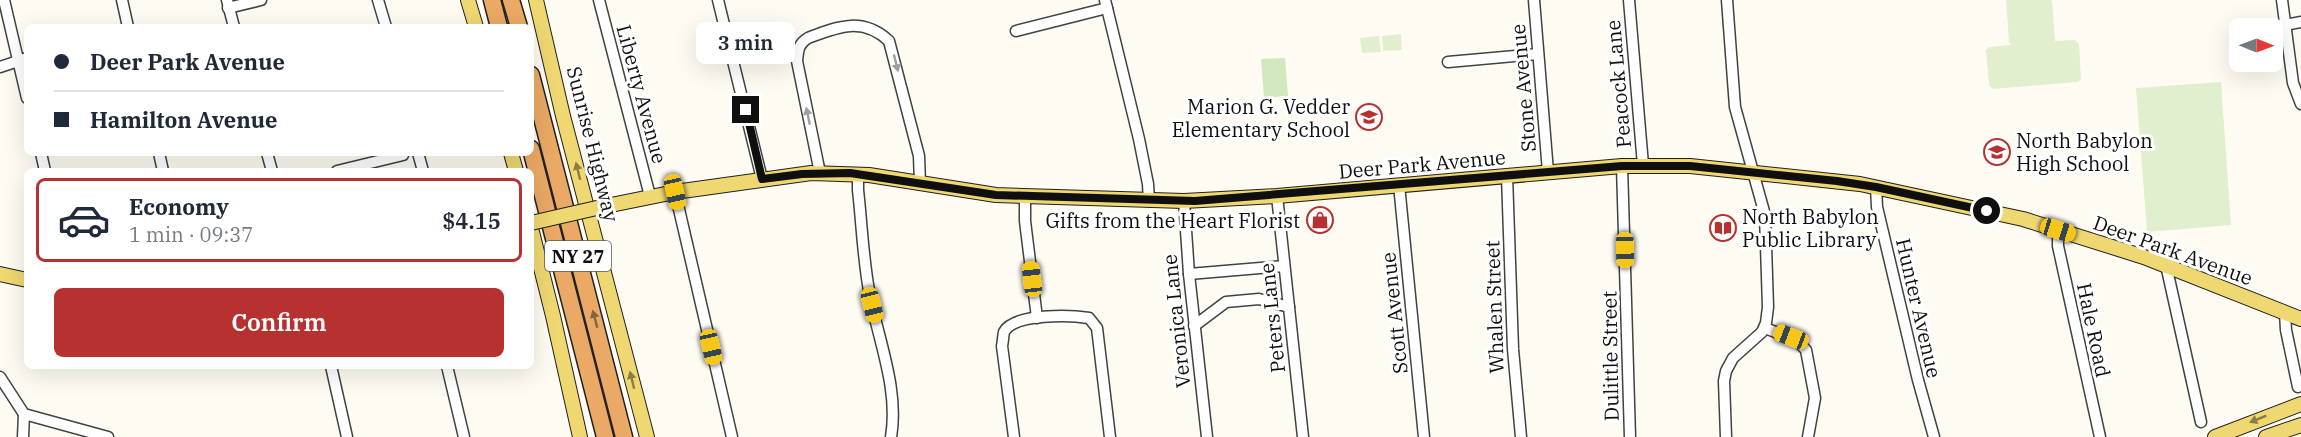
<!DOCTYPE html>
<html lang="en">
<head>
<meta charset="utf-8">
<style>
  :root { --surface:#fff; --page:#f2f2f3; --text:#1f2937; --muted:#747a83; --line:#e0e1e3; --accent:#b63130 }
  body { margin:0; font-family:"IBM Plex Serif",serif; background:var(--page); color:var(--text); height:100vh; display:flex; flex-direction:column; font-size:22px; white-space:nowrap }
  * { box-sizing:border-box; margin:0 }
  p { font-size:20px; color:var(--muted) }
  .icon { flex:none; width:33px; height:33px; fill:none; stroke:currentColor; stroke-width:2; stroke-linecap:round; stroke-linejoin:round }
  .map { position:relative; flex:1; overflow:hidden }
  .drawer { position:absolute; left:24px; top:168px; width:510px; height:201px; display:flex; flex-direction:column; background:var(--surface); border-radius:9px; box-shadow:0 6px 24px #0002 }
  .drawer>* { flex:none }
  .banner { position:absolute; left:24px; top:24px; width:510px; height:132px; border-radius:9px; box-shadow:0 6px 24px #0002; display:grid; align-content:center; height:132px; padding:0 30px; background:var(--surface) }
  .needle { width:39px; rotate:91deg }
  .fabs { position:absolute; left:2229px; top:18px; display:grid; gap:12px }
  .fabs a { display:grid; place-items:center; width:54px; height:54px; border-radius:9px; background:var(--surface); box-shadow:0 6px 24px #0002; font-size:30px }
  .end { position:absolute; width:27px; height:27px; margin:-14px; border:8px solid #0f0f0f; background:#fff; box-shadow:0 0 0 3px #fff }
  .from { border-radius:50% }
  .bubble { position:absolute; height:42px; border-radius:9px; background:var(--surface); box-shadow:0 6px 24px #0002; font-size:20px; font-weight:600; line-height:42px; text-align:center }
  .car { position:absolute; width:18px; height:36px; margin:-18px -9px; border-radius:8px; box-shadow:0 0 4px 2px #0007; background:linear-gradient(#f5c518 24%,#345 0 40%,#f5c518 0 76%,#345 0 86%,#f5c518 0) }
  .banner b { display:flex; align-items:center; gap:21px; height:57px; font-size:22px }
  .banner b+b { border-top:2px solid var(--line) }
  .banner i { width:15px; height:15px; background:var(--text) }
  ul { padding:10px 0 0; list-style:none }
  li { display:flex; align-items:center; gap:18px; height:84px; margin:0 12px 9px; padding:0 18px; border:3px solid transparent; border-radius:9px }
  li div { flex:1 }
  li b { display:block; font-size:22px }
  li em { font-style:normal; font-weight:600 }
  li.selected { border-color:var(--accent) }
  li>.icon { width:54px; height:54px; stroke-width:1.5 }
  .button { display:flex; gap:12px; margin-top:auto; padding:12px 30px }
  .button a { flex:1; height:69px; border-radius:9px; background:var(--accent); color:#fff; font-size:24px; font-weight:600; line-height:69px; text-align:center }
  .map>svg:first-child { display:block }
  .green { fill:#d1e7bd }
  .pitch { fill:#e2efcf }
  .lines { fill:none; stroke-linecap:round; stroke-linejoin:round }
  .minor-casing { stroke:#424242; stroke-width:13 }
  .major-casing { stroke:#202020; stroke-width:16 }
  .highway-casing { stroke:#202020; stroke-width:19 }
  .minor { stroke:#fff; stroke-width:10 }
  .major { stroke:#efd771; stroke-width:14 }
  .highway { stroke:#eaa964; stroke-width:16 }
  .major-bridge-casing { stroke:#202020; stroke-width:16; stroke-linecap:butt }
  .major-bridge { stroke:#efd771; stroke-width:14 }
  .oneway { fill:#9f9f9f }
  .oneway2 { fill:#8a7d45 }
  .oneway3 { fill:#87643e }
  .route { stroke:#0f0f0f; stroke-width:8 }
  .labels { text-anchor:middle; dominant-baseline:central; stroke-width:6; stroke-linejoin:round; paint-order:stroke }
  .shield { fill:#fff; stroke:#575757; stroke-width:1.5 }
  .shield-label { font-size:18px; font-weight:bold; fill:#0f0f0f }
  .street-label { font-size:20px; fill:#0f0f0f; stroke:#fff }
  .poi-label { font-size:20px; fill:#0f0f0f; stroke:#fff; text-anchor:end }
</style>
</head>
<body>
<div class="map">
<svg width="2301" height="437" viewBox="0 0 2301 437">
  <rect width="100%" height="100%" fill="#fefcf2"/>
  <polygon class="green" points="1285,58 1288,96 1264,98 1261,59"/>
  <g class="pitch">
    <polygon points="2006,0 2052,0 2055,41 2075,40 2079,44 2081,79 2078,82 1993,89 1989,85 1986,50 1989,47 2011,45 2009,42"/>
    <polygon points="1401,34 1402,50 1383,51 1382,36"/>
    <polygon points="1379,36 1381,52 1362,53 1360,38"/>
    <polygon points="2221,82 2231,225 2147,232 2136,88"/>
  </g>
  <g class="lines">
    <defs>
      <g id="minor">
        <polyline points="4,0 27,98"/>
        <polyline points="122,0 128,27"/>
        <polyline points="227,0 234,27"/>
        <polyline points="378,0 386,27"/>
        <polyline points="599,0 650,196"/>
        <polyline points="718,0 762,179"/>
        <polyline points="1105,0 1139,139 1148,184 1149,201"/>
        <polyline points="1534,0 1548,172"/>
        <polyline points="1629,0 1643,165"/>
        <polyline points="2282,0 2293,83 2301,104"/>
        <polyline points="228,8 261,0"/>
        <polyline points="2285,25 2301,22"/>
        <polyline points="1016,31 1107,8"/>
        <polyline points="1448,62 1538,54"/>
        <polyline points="0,67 27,58"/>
        <polyline points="41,153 45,171"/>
        <polyline points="159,153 163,171"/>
        <polyline points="267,153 272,171"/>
        <polyline points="418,153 423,171"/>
        <polyline points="1622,166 1630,437"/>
        <polyline points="337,171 403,155"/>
        <path d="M820 173 797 61C798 51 798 44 808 38 837 27 862 16 889 41L919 156 920 183"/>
        <path d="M858 174V190C862 225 863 261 870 296 879 342 899 390 891 437"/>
        <polyline points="1507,176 1513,349 1521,437"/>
        <polyline points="1399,185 1424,437"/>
        <polyline points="1876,187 1877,207 1918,380 1934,437"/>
        <polyline points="675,192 732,437"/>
        <polyline points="1025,196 1025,221 1037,318"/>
        <polyline points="1277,196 1303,437"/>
        <polyline points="1184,201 1189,274 1207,437"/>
        <polyline points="2058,230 2058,246 2100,437"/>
        <polyline points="2166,265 2201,422"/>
        <polyline points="1189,274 1284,266"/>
        <polyline points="2285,312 2286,330 2298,387"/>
        <polyline points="1194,326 1226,302 1259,299 1289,307"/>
        <polyline points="1765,328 1796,340 1806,350 1815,398 1808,437"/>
        <polyline points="331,366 347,437"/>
        <polyline points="447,366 464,437"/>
        <polyline points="0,377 24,414 108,437"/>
        <polyline points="23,437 24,414"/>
        <path d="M1014 437 1002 346C1003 342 1003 336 1004 332 1014 313 1071 315 1089 318L1097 328 1110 437"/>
        <polyline points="1726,437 1724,381 1726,371 1733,358 1762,332 1766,323 1768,307 1765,215 1735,107 1727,0"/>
      </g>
      <g id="major">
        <polyline points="468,0 476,27"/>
        <polyline points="536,0 563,116 647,437"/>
        <polyline points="511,153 516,171"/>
        <polyline points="601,207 675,192 811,173 869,175 996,195 1184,201 1277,196 1622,166 1690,166 1860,184 2023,219 2144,257 2301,319"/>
        <polyline points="531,228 553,316 580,437"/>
        <polyline points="0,274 27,280"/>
        <polyline points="2215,437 2301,404"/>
        <polyline points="2266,437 2301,425"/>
      </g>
      <g id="highway">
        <polyline points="492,0 499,27"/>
        <polyline points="511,0 519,27"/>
        <polyline points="531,75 624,437"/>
        <polyline points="531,149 605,437"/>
      </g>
    </defs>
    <use href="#minor" class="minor-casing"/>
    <use href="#major" class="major-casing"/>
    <use href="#highway" class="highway-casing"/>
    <use href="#minor" class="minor"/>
    <use href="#major" class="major"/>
    <use href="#highway" class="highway"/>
    <defs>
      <polyline id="major-bridge" points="531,223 601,207"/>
    </defs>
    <use href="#major-bridge" class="major-bridge-casing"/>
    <use href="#major-bridge" class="major-bridge"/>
  </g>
  <defs><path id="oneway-solid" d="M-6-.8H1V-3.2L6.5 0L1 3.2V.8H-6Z" transform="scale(1.5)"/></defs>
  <g class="oneway">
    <use href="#oneway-solid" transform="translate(896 63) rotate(76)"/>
    <use href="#oneway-solid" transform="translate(808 116) rotate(-102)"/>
  </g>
  <g class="oneway2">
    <use href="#oneway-solid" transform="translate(578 171) rotate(-104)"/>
    <use href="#oneway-solid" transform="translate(632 380) rotate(-104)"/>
    <use href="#oneway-solid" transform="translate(2258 419) rotate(158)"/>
  </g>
  <use class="oneway3" href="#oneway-solid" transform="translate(595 319) rotate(-105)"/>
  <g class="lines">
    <polyline class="route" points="746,110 762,179 802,174 850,173 996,195 1195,201 1622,166 1690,166 1837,181 1876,187 1987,211"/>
  </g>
  <defs>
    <symbol id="school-ring" viewBox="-11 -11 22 22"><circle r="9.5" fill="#fff" stroke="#b63130" stroke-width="1.5"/><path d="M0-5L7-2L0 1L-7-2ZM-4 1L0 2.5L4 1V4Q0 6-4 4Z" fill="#b63130"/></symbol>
    <symbol id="shop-ring" viewBox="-11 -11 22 22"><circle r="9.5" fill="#fff" stroke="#b63130" stroke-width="1.5"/><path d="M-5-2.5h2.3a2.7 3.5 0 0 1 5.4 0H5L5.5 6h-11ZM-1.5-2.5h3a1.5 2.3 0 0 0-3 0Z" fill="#b63130"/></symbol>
    <symbol id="library-ring" viewBox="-11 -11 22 22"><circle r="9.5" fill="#fff" stroke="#b63130" stroke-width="1.5"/><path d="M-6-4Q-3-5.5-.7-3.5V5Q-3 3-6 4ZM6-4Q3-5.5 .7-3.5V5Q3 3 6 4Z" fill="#b63130"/></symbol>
  </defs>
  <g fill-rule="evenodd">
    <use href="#school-ring" x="1354" y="102" width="30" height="30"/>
    <use href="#school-ring" x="1982" y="137" width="30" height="30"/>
    <use href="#shop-ring" x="1305" y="205" width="30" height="30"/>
    <use href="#library-ring" x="1708" y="213" width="30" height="30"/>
  </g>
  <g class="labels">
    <rect class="shield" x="545" y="241" width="66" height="30" rx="4.5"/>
    <g class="shield-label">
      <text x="578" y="256">NY 27</text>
    </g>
    <g class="street-label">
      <text transform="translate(1618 84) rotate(-95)">Peacock Lane</text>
      <text transform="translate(1523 88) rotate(-95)">Stone Avenue</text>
      <text transform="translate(642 94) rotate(75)">Liberty Avenue</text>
      <text transform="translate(593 144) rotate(76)">Sunrise Highway</text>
      <text transform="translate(1422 164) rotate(-5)">Deer Park Avenue</text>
      <text transform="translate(2173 250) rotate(20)">Deer Park Avenue</text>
      <text transform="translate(1494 307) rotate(-92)">Whalen Street</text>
      <text transform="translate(1919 308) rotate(77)">Hunter Avenue</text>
      <text transform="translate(1394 313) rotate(-96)">Scott Avenue</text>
      <text transform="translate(1272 318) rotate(-96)">Peters Lane</text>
      <text transform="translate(1176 321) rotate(-96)">Veronica Lane</text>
      <text transform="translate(2094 330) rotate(78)">Hale Road</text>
      <text transform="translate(1610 356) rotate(-91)">Dulittle Street</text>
    </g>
    <g class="poi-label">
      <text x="1350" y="106">Marion G. Vedder<tspan x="1350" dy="23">Elementary School</tspan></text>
      <text x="2016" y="140" text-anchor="start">North Babylon<tspan x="2016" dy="23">High School</tspan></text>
      <text x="1742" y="216" text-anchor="start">North Babylon<tspan x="1742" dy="23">Public Library</tspan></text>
      <text x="1300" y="220">Gifts from the Heart Florist</text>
    </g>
  </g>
</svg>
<div class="fabs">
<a><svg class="needle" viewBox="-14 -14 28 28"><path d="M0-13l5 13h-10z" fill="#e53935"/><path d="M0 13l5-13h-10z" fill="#747a83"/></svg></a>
</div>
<i class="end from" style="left:1987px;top:211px"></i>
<i class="end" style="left:746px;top:110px"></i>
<div class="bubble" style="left:696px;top:22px;width:99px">3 min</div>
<i class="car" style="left:675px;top:192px;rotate:167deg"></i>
<i class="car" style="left:2058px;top:230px;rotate:107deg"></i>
<i class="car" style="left:1625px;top:250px;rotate:179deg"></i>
<i class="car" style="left:1032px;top:279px;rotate:353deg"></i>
<i class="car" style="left:872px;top:305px;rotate:166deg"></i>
<i class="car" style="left:1791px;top:337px;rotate:291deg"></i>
<i class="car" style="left:711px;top:347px;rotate:167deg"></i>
<div class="banner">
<b><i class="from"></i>Deer Park Avenue</b>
<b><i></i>Hamilton Avenue</b>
</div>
<section class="drawer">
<ul>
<li class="selected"><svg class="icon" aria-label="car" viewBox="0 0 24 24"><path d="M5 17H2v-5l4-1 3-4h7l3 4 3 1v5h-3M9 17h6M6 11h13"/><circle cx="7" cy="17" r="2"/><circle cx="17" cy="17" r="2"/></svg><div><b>Economy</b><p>1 min · 09:37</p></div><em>$4.15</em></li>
</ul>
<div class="button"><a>Confirm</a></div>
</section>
</div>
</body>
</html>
